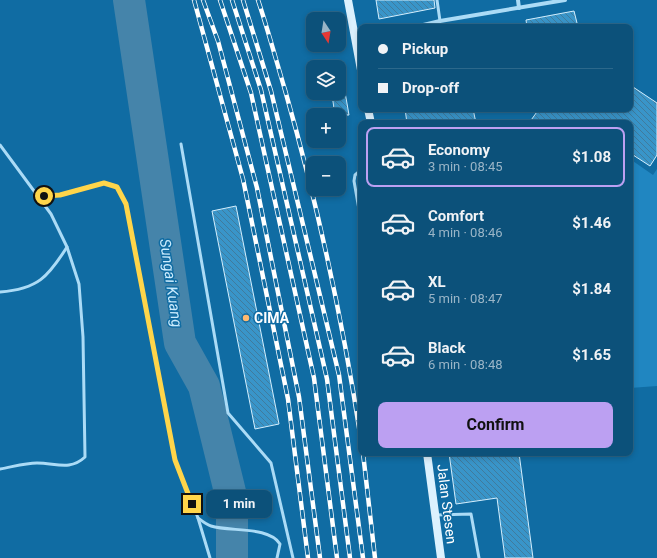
<!DOCTYPE html>
<html lang="en">
<head>
<meta charset="utf-8">
<style>
  :root { --surface:#0c517a; --page:#1a5b81; --text:#f1f3f6; --muted:#9ab5c7; --line:#2c688b; --accent:#bca0f2 }
  body { margin:0; font-family:Roboto,sans-serif; background:var(--page); color:var(--text); height:100vh; display:flex; flex-direction:column; font-size:15px; white-space:nowrap }
  * { box-sizing:border-box; margin:0 }
  p { font-size:13px; color:var(--muted) }
  .icon { flex:none; width:22px; height:22px; fill:none; stroke:currentColor; stroke-width:2; stroke-linecap:round; stroke-linejoin:round }
  .map { position:relative; flex:1; overflow:hidden }
  .details { position:absolute; left:358px; top:120px; width:275px; height:336px; display:flex; flex-direction:column; background:var(--surface); border-radius:8px; box-shadow:0 2px 6px #0003,0 0 0 1px var(--line) }
  .details>* { flex:none }
  .banner { position:absolute; left:358px; top:24px; width:275px; height:88px; border-radius:8px; box-shadow:0 2px 6px #0003,0 0 0 1px var(--line); display:grid; align-content:center; height:88px; padding:0 20px; background:var(--surface) }
  .needle { width:26px; rotate:168deg }
  .tools { position:absolute; left:306px; top:12px; display:grid; gap:8px }
  .tools a { display:grid; place-items:center; width:40px; height:40px; border-radius:8px; background:var(--surface); box-shadow:0 2px 6px #0003,0 0 0 1px var(--line); font-size:20px }
  .end { position:absolute; width:18px; height:18px; margin:-9px; border:5px solid #ffd54a; background:#111; box-shadow:0 0 0 2px #111 }
  .from { border-radius:50% }
  .bubble { position:absolute; height:28px; border-radius:8px; background:var(--surface); box-shadow:0 2px 6px #0003,0 0 0 1px var(--line); font-size:13px; font-weight:700; line-height:28px; text-align:center }
  .banner b { display:flex; align-items:center; gap:14px; height:38px; font-size:15px }
  .banner b+b { border-top:1px solid var(--line) }
  .banner i { width:10px; height:10px; background:var(--text) }
  ul { padding:7px 0 0; list-style:none }
  li { display:flex; align-items:center; gap:12px; height:60px; margin:0 8px 6px; padding:0 12px; border:2px solid transparent; border-radius:8px }
  li div { flex:1 }
  li b { display:block; font-size:15px }
  li em { font-style:normal; font-weight:700 }
  li.active { border-color:var(--accent) }
  li>.icon { width:36px; height:36px; stroke-width:1.5 }
  .button { display:flex; gap:8px; margin-top:auto; padding:8px 20px }
  .button a { flex:1; height:46px; border-radius:8px; background:var(--accent); color:#111; font-size:16px; font-weight:700; line-height:46px; text-align:center }
  .map>svg:first-child { display:block }
  .pitch { fill:#2086c1 }
  .lines { fill:none; stroke-linecap:round; stroke-linejoin:round }
  .river { stroke:#4584aa; stroke-width:32 }
  .building { fill:url(#building-back-hatch); stroke:#d4effe }
  .lane { stroke:#abdbf6; stroke-width:3 }
  .street { stroke:#abdbf6; stroke-width:4 }
  .secondary { stroke:#dcf1fe; stroke-width:8 }
  .rail-casing { stroke:#fff; stroke-width:4.5 }
  .rail { stroke:#106ca3; stroke-width:3; stroke-dasharray:9; stroke-linecap:butt }
  .route { stroke:#ffd54a; stroke-width:5 }
  .poi-dot { fill:#ffba6f; stroke:#106ca3; stroke-width:1.5 }
  .labels { text-anchor:middle; dominant-baseline:central; stroke-width:3; stroke-linejoin:round; paint-order:stroke }
  .poi-label { font-size:14px; font-weight:bold; fill:#fff; stroke:#106ca3; text-anchor:start }
  .street-label { font-size:14px; fill:#fff; stroke:#106ca3 }
  .water-label { font-size:15px; font-style:italic; fill:#caebfd; stroke:#106ca3 }
</style>
</head>
<body>
<div class="map">
<svg width="657" height="558" viewBox="0 0 657 558">
  <defs>
    <pattern id="building-back-hatch" width="6" height="6" patternUnits="userSpaceOnUse"><rect width="6" height="6" fill="#3995c9"/><path d="M-1 5l2 2M0 0l6 6M5-1l2 2" fill="none" stroke="#407b9d"/></pattern>
  </defs>
  <rect width="100%" height="100%" fill="#106ca3"/>
  <polygon class="pitch" points="630,159 653,175 657,169 657,386 630,388"/>
  <g class="lines">
    <polyline class="river" points="129,0 180,343 204,386 232,500 232,558"/>
  </g>
  <g class="building">
    <polygon points="376,0 434,0 435,8 379,19"/>
    <polygon points="574,11 578,27 527,27 526,20"/>
    <polygon points="630,85 657,103 657,155 650,166 630,153 630,123 529,123 539,109 630,109"/>
    <polygon points="345,92 349,115 335,115 332,95"/>
    <polygon points="405,109 473,109 476,123 407,123"/>
    <polygon points="236,206 279,424 255,429 212,211"/>
    <polygon points="449,453 519,453 533,558 505,558 497,498 456,504"/>
  </g>
  <g class="lines">
    <g class="lane">
      <polyline points="437,0 440,21"/>
      <polyline points="181,144 228,413 271,463 293,558"/>
      <path d="M0 145 51 214 67 247C48 277 38 289 0 292"/>
      <polyline points="361,170 355,175 354,181 361,221"/>
      <polyline points="35,193 44,196 60,195 104,183 117,187 126,204 175,460 198,518 210,558"/>
      <path d="M0 469C12 467 25 463 37 463 56 463 70 471 85 457L83 337 79 284 67 247"/>
      <polyline points="436,515 471,514 479,558"/>
      <path d="M198 518C202 521 207 525 211 526 230 532 269 526 280 544L277 558"/>
    </g>
    <g class="street">
      <polyline points="518,0 519,8"/>
      <polyline points="415,27 440,21 565,0"/>
    </g>
    <g class="secondary">
      <polyline points="348,0 361,70"/>
      <polyline points="368,109 371,123"/>
      <polyline points="427,453 441,558"/>
    </g>
    <defs>
      <g id="rail">
        <polyline points="194,0 243,179 288,399 308,558"/>
        <polyline points="203,0 218,41 257,188 299,397 320,558"/>
        <polyline points="220,0 251,93 314,378 337,558"/>
        <polyline points="232,0 261,90 327,379 350,558"/>
        <polyline points="243,0 271,91 339,375 363,558"/>
        <path d="M258 0C268 30 276 60 285 90 318 206 343 322 361 440"/>
        <polyline points="363,453 375,558"/>
      </g>
    </defs>
    <use href="#rail" class="rail-casing"/>
    <use href="#rail" class="rail"/>
  </g>
  <g class="lines">
    <polyline class="route" points="44,196 60,195 104,183 117,187 126,204 175,460 192,504"/>
  </g>
  <circle class="poi-dot" cx="246" cy="318" r="4"/>
  <g class="labels">
    <g class="poi-label">
      <text x="254" y="318">CIMA</text>
    </g>
    <g class="street-label">
      <text transform="translate(447 504) rotate(83)">Jalan Stesen</text>
    </g>
    <g class="water-label">
      <text transform="translate(171 283) rotate(82)">Sungai Kuang</text>
    </g>
  </g>
</svg>
<div class="tools">
<a><svg class="needle" viewBox="-14 -14 28 28"><path d="M0-13l5 13h-10z" fill="#e53935"/><path d="M0 13l5-13h-10z" fill="#9ab5c7"/></svg></a>
<a><svg class="icon" aria-label="layers" viewBox="0 0 24 24"><path d="M12 4l9 5-9 5-9-5zM3 14l9 5 9-5"/></svg></a>
<a>+</a>
<a>−</a>
</div>
<i class="end from" style="left:44px;top:196px"></i>
<i class="end" style="left:192px;top:504px"></i>
<div class="bubble" style="left:206px;top:490px;width:66px">1 min</div>
<div class="banner">
<b><i class="from"></i>Pickup</b>
<b><i></i>Drop-off</b>
</div>
<section class="details">
<ul>
<li class="active"><svg class="icon" aria-label="car" viewBox="0 0 24 24"><path d="M5 17H2v-5l4-1 3-4h7l3 4 3 1v5h-3M9 17h6M6 11h13"/><circle cx="7" cy="17" r="2"/><circle cx="17" cy="17" r="2"/></svg><div><b>Economy</b><p>3 min · 08:45</p></div><em>$1.08</em></li>
<li><svg class="icon" aria-label="car" viewBox="0 0 24 24"><path d="M5 17H2v-5l4-1 3-4h7l3 4 3 1v5h-3M9 17h6M6 11h13"/><circle cx="7" cy="17" r="2"/><circle cx="17" cy="17" r="2"/></svg><div><b>Comfort</b><p>4 min · 08:46</p></div><em>$1.46</em></li>
<li><svg class="icon" aria-label="car" viewBox="0 0 24 24"><path d="M5 17H2v-5l4-1 3-4h7l3 4 3 1v5h-3M9 17h6M6 11h13"/><circle cx="7" cy="17" r="2"/><circle cx="17" cy="17" r="2"/></svg><div><b>XL</b><p>5 min · 08:47</p></div><em>$1.84</em></li>
<li><svg class="icon" aria-label="car" viewBox="0 0 24 24"><path d="M5 17H2v-5l4-1 3-4h7l3 4 3 1v5h-3M9 17h6M6 11h13"/><circle cx="7" cy="17" r="2"/><circle cx="17" cy="17" r="2"/></svg><div><b>Black</b><p>6 min · 08:48</p></div><em>$1.65</em></li>
</ul>
<div class="button"><a>Confirm</a></div>
</section>
</div>
</body>
</html>
